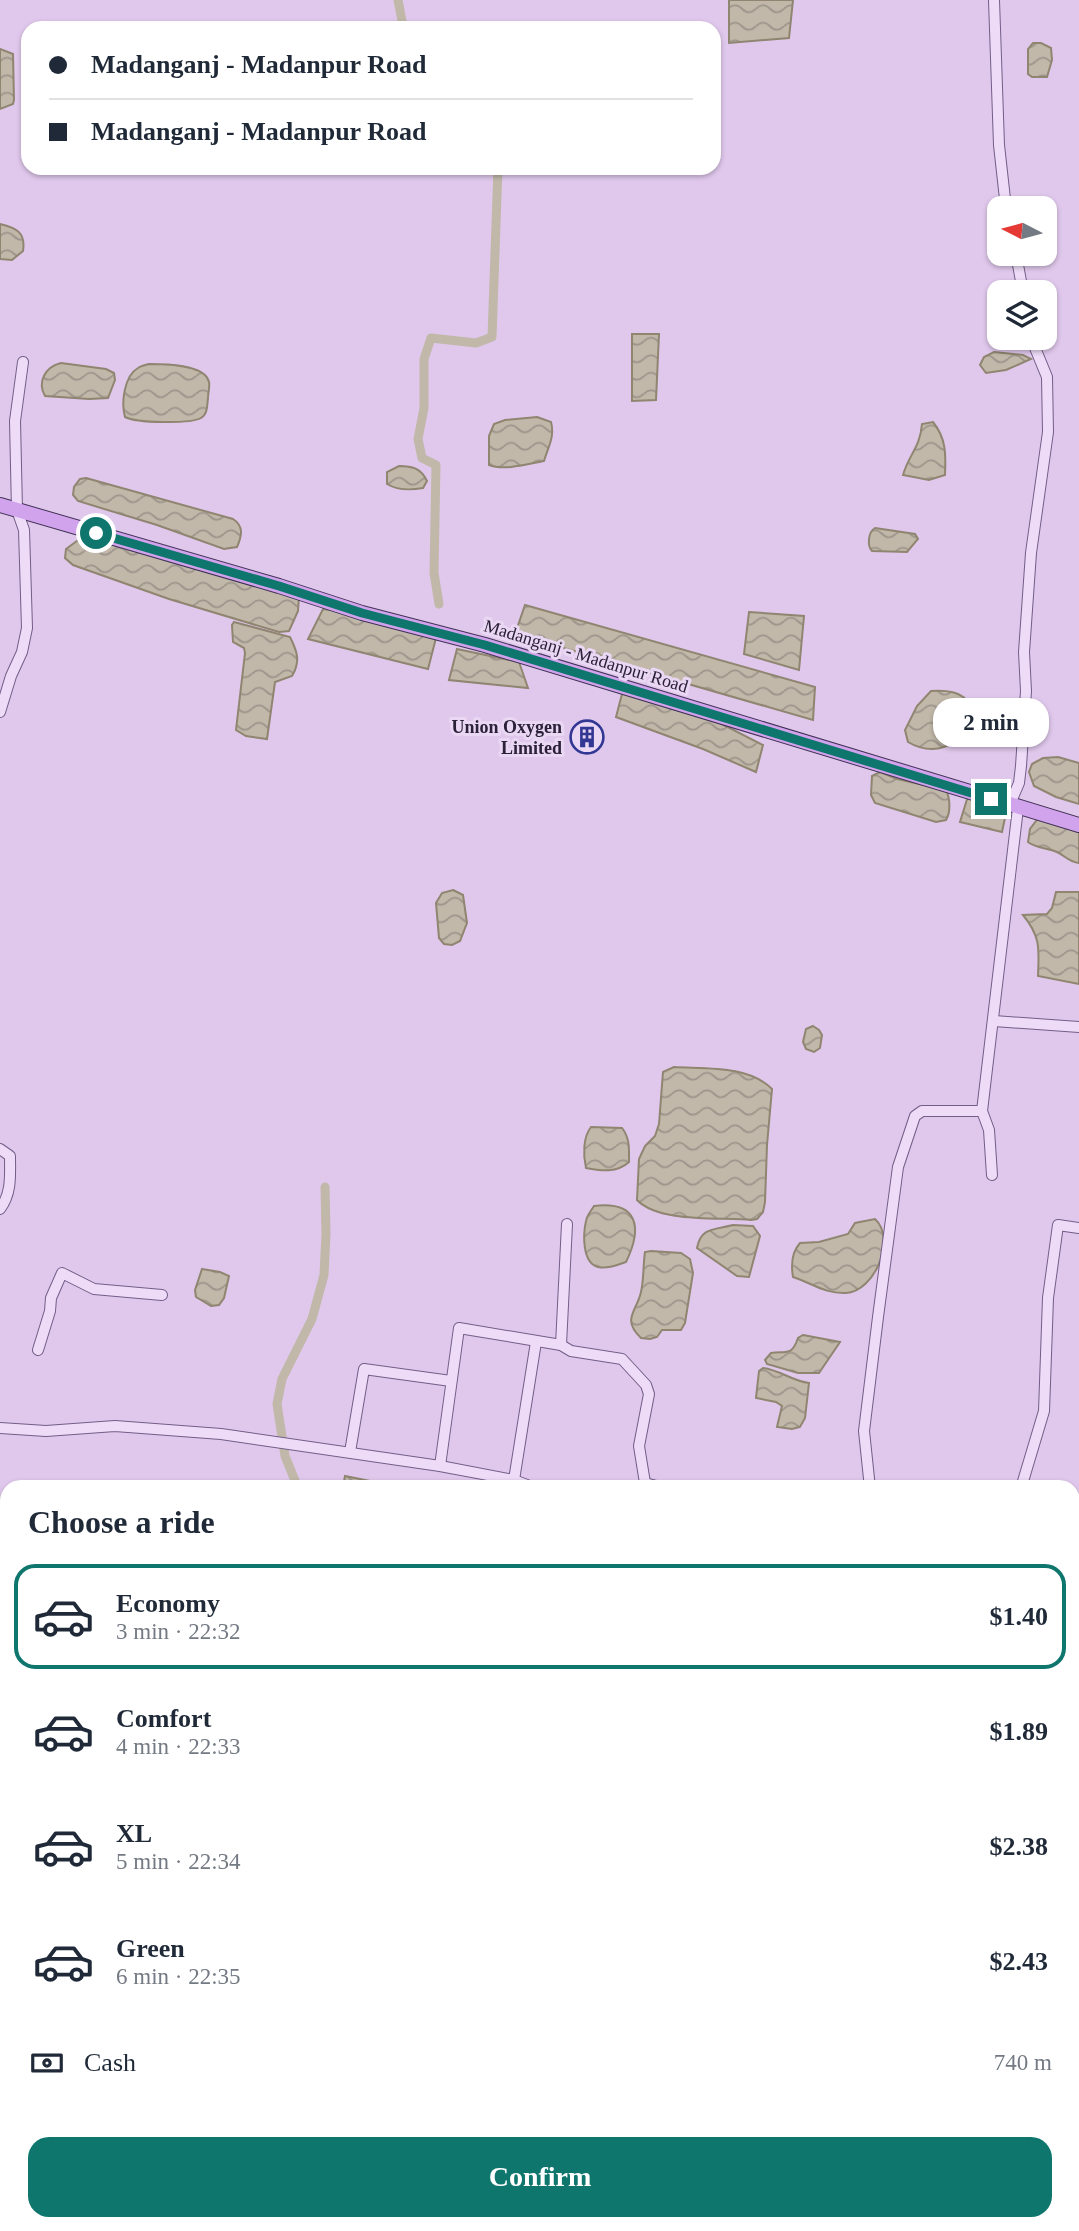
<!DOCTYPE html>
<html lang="en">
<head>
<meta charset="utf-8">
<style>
  :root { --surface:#fff; --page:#f6f6f7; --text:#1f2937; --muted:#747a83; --line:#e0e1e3; --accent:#0f766e }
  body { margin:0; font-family:Georgia,serif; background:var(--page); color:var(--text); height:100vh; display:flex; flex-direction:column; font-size:26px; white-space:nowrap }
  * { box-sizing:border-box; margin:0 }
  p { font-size:23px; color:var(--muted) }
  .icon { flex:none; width:38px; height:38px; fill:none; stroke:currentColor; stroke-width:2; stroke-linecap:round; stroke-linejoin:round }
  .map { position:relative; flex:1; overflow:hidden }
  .side { position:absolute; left:0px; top:1480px; width:1080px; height:751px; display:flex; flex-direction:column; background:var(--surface); border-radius:21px 21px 0 0; box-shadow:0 2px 5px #0004 }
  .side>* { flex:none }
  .top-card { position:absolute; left:21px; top:21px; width:700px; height:154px; border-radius:21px; box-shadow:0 2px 5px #0004; display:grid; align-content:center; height:154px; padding:0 28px; background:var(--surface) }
  .needle { width:46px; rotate:276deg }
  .controls { position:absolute; left:987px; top:196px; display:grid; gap:14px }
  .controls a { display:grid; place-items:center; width:70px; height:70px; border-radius:14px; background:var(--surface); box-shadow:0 2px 5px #0004; font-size:35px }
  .end { position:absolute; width:32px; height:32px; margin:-16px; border:9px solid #0f766e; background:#fff; box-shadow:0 0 0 4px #fff }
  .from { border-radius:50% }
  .bubble { position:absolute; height:49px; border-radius:21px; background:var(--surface); box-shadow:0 2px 5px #0004; font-size:23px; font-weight:800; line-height:49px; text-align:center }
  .top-card b { display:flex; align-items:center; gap:24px; height:66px; font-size:26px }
  .top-card b+b { border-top:2px solid var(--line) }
  .top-card i { width:18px; height:18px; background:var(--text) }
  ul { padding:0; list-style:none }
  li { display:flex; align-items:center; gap:21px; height:105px; margin:0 14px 10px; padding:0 14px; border:4px solid transparent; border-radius:21px }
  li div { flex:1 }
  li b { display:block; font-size:26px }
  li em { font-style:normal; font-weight:800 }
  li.selected { border-color:var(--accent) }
  li>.icon { width:63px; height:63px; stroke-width:1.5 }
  h2 { padding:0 28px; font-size:32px; line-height:84px }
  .pay { display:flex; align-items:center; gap:18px; height:77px; padding:0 28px; font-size:26px }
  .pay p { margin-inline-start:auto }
  .button { display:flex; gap:14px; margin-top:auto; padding:14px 28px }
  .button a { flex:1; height:80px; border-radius:21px; background:var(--accent); color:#fff; font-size:28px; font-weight:800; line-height:80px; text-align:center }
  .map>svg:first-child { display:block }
  .water { fill:url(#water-waves); stroke:#8f8570; stroke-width:2 }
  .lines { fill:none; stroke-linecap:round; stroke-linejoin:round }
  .canal { stroke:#c1b8a9; stroke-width:9 }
  .minor-casing { stroke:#725e88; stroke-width:12 }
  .major-casing { stroke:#413256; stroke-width:16 }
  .minor { stroke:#eddbf7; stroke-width:10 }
  .major { stroke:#d2a3ed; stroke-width:14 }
  .route { stroke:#0f766e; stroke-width:9 }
  .labels { text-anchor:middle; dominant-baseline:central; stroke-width:6; stroke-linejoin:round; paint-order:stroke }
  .street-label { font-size:18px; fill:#2b2139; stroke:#ead7f4 }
  .poi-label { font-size:18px; font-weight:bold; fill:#2b2139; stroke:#ead7f4; text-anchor:end }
</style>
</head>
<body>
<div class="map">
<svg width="1079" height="2231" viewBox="0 0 1079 2231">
  <defs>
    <pattern id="water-waves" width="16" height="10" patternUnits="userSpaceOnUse" patternTransform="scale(1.75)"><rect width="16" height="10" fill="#c1b8a9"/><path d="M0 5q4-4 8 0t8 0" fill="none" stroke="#9d958b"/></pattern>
  </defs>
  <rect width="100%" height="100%" fill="#e0c8ec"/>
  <g class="water">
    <polygon points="729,0 793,0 789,38 729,43"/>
    <polygon points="1033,43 1041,43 1051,48 1052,60 1047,77 1032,77 1028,74 1028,49"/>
    <polygon points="0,49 13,54 14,100 13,104 0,109"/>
    <path d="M0 224C16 228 26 232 23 251L12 260 0 259Z"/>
    <polygon points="632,334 659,334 656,400 632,401"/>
    <polygon points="994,352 1023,355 1031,359 1006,370 986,373 980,365 984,357"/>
    <path d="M61 363 106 369 114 373 115 380 108 398 89 399 45 396C37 382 45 367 61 363Z"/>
    <path d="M149 364C164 364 205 364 209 382 210 387 208 393 208 398 207 405 208 414 201 418 190 424 136 423 125 417 121 403 124 376 138 368 141 366 146 365 149 364Z"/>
    <path d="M537 417 551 422C555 437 548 447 544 461 528 464 504 471 489 465V436L494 424 505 420Z"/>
    <path d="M933 422C946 438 946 454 945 475L929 480 903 475C909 454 920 448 922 424Z"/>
    <path d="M399 466C412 466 421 468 427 481L423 488C412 490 397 490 387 484V472Z"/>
    <path d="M86 478 233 519C244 526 242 536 237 547L224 549 157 525 78 501 73 495 74 487 80 479Z"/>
    <path d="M875 528 915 534 918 539 907 552 872 551C867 546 868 532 875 528Z"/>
    <polygon points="85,535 299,596 298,611 289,631 279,632 169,599 73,565 65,558 66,549"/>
    <polygon points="525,605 815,687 813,720 515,634"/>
    <polygon points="323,609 345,612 436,638 428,669 308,639"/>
    <polygon points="749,612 804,616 799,670 744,654"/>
    <path d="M234 622 290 637C297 651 301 661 292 676L275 682 267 739 246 736 236 730 245 653 244 648 233 642 232 625Z"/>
    <polygon points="457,649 519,662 528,688 449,680"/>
    <path d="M931 691C946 690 961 691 970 704V709L963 715 955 741C941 752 923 751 908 742L905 730 917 706Z"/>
    <polygon points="637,693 712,719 763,745 756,772 703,749 616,717 622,694"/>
    <polygon points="1058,757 1079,763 1079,804 1056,797 1034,786 1029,772 1032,764 1043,758"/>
    <path d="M880 772 897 779 946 790C950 798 951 812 946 820L936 822 875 803 871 795 872 776Z"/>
    <polygon points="968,796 1006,813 1002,832 960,822"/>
    <path d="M1039 817 1079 826V863C1069 862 1065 856 1057 852 1048 848 1035 848 1028 842L1030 829Z"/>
    <polygon points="453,890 463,895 467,923 460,941 452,945 444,944 439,938 436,903 442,893"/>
    <path d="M1056 892H1079V984L1038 976C1039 949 1041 937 1023 915L1047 914 1052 908Z"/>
    <polygon points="813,1026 819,1030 822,1035 820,1048 814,1052 806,1049 803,1042 806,1029"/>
    <path d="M674 1067C706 1069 748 1065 772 1089L767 1145 765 1202 763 1212 757 1219 751 1220C720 1217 659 1223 637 1200L639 1159 645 1146 655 1136 659 1124 663 1072Z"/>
    <path d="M591 1127 622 1128C630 1138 629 1149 629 1162 617 1173 601 1171 586 1168 583 1155 583 1137 591 1127Z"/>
    <path d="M594 1206C638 1201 643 1227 626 1262 617 1265 608 1269 598 1267 582 1263 583 1234 586 1221 587 1215 591 1211 594 1206Z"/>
    <path d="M875 1219C897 1239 874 1292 846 1293 825 1294 812 1283 793 1277 791 1265 791 1253 800 1243L819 1242 848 1234 855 1223Z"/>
    <path d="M733 1225 753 1226 760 1236 749 1277 737 1276 697 1248C701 1227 714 1230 733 1225Z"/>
    <path d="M651 1251 681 1253 690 1259 693 1273 685 1323 681 1330H662L657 1337 650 1339 641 1338C621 1319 637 1311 641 1292 644 1279 643 1265 645 1252Z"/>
    <polygon points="202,1269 220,1272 229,1276 224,1298 219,1305 211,1306 196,1297 195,1290"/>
    <path d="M803 1335 840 1342 819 1373H798L767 1364 765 1360 771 1353C787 1351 792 1356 798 1338Z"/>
    <path d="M763 1368C780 1370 792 1381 809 1383L805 1418 800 1427 792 1429 777 1427 782 1406 776 1402 756 1398 759 1371Z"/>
    <polygon points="345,1476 400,1487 343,1487"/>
    <polygon points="0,1828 7,1830 7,2171 0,2170"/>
    <polygon points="1073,1950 1079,1951 1079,2231 1028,2231 1014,2224 1073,2224"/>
  </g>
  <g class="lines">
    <g class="canal">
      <polyline points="398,0 403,26 406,28"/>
      <polyline points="439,604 434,573 436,465 422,458 418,439 424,408 424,359 431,338 476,343 492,337 498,168"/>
      <polyline points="298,1488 285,1456 277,1404 282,1379 312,1319 324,1275 326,1234 325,1187"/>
    </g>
    <defs>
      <g id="minor">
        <polyline points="994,0 999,145 1006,208"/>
        <polyline points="1016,254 1023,292"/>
        <polyline points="0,712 11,676 22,652 27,628 24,530 17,510 15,421 23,362"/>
        <polyline points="1010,804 1019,783 1021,766 1026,691 1024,652 1031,553 1048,432 1047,377 1031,338"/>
        <polyline points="994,1021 1079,1027"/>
        <polyline points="982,1111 989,1130 992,1175"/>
        <path d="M0 1149 10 1156C10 1175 12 1193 0 1209"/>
        <polyline points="561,1345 571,1351 622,1359 646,1385 649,1394 639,1446 645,1483 644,1488"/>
        <polyline points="38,1350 50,1311 51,1298 62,1273 94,1289 162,1295"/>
        <polyline points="0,1428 46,1431 115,1426 221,1434 440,1466 514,1480 535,1488"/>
        <polyline points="350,1452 364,1369 451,1381"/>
        <polyline points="440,1466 459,1328 561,1345 567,1224"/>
        <polyline points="514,1480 536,1342"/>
        <polyline points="645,1483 664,1488"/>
        <polyline points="870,1488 864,1431 878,1317 898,1167 915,1116 922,1111 982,1111 1018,808"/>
        <polyline points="1021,1488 1044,1411 1048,1298 1058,1225 1079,1228"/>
        <polyline points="1073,1678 1079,1679"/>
        <polyline points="939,2231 942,2225"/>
      </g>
      <polyline id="major" points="0,505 279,586 362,613 485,645 1079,825"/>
    </defs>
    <use href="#minor" class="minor-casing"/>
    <use href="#major" class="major-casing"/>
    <use href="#minor" class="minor"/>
    <use href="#major" class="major"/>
  </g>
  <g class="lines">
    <polyline class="route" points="96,533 279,586 362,613 485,645 991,799"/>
  </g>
  <defs>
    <symbol id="building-ring" viewBox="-11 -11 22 22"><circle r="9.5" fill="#ead7f4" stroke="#313793" stroke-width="1.5"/><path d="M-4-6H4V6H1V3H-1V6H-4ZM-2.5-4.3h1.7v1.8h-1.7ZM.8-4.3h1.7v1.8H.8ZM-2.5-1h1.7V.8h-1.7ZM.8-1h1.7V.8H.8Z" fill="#313793"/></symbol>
  </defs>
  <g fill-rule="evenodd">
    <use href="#building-ring" x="568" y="718" width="38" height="38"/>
  </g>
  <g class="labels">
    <g class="street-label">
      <text transform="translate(586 656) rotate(17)">Madanganj - Madanpur Road</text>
    </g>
    <g class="poi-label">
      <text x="562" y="727">Union Oxygen<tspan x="562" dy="21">Limited</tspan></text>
    </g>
  </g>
</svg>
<div class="controls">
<a><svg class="needle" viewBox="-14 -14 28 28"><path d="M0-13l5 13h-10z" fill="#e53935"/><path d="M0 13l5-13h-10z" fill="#747a83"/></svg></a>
<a><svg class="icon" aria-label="layers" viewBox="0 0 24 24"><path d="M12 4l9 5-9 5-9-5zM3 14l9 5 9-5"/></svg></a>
</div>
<i class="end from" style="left:96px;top:533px"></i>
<i class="end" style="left:991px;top:799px"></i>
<div class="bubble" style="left:933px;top:698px;width:116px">2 min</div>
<div class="top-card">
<b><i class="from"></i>Madanganj - Madanpur Road</b>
<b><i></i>Madanganj - Madanpur Road</b>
</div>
<section class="side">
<h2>Choose a ride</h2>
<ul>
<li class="selected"><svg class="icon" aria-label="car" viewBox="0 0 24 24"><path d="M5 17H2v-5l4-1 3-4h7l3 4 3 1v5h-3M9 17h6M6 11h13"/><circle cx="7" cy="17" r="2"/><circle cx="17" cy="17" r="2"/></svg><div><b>Economy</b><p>3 min · 22:32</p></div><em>$1.40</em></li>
<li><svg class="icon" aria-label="car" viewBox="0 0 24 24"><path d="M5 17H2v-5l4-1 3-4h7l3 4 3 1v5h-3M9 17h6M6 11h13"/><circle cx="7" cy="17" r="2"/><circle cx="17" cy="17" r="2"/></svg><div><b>Comfort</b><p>4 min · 22:33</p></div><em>$1.89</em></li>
<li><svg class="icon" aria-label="car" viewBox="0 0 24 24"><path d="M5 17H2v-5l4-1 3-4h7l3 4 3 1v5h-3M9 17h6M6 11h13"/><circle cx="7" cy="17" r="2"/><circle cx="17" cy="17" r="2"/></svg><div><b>XL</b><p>5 min · 22:34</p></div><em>$2.38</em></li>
<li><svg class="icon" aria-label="car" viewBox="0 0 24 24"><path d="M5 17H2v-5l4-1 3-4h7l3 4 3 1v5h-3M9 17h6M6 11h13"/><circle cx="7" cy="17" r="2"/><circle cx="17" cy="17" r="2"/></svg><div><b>Green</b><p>6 min · 22:35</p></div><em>$2.43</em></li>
</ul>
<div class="pay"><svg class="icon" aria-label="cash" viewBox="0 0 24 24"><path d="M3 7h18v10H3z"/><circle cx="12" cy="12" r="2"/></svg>Cash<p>740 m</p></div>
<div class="button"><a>Confirm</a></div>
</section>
</div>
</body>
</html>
